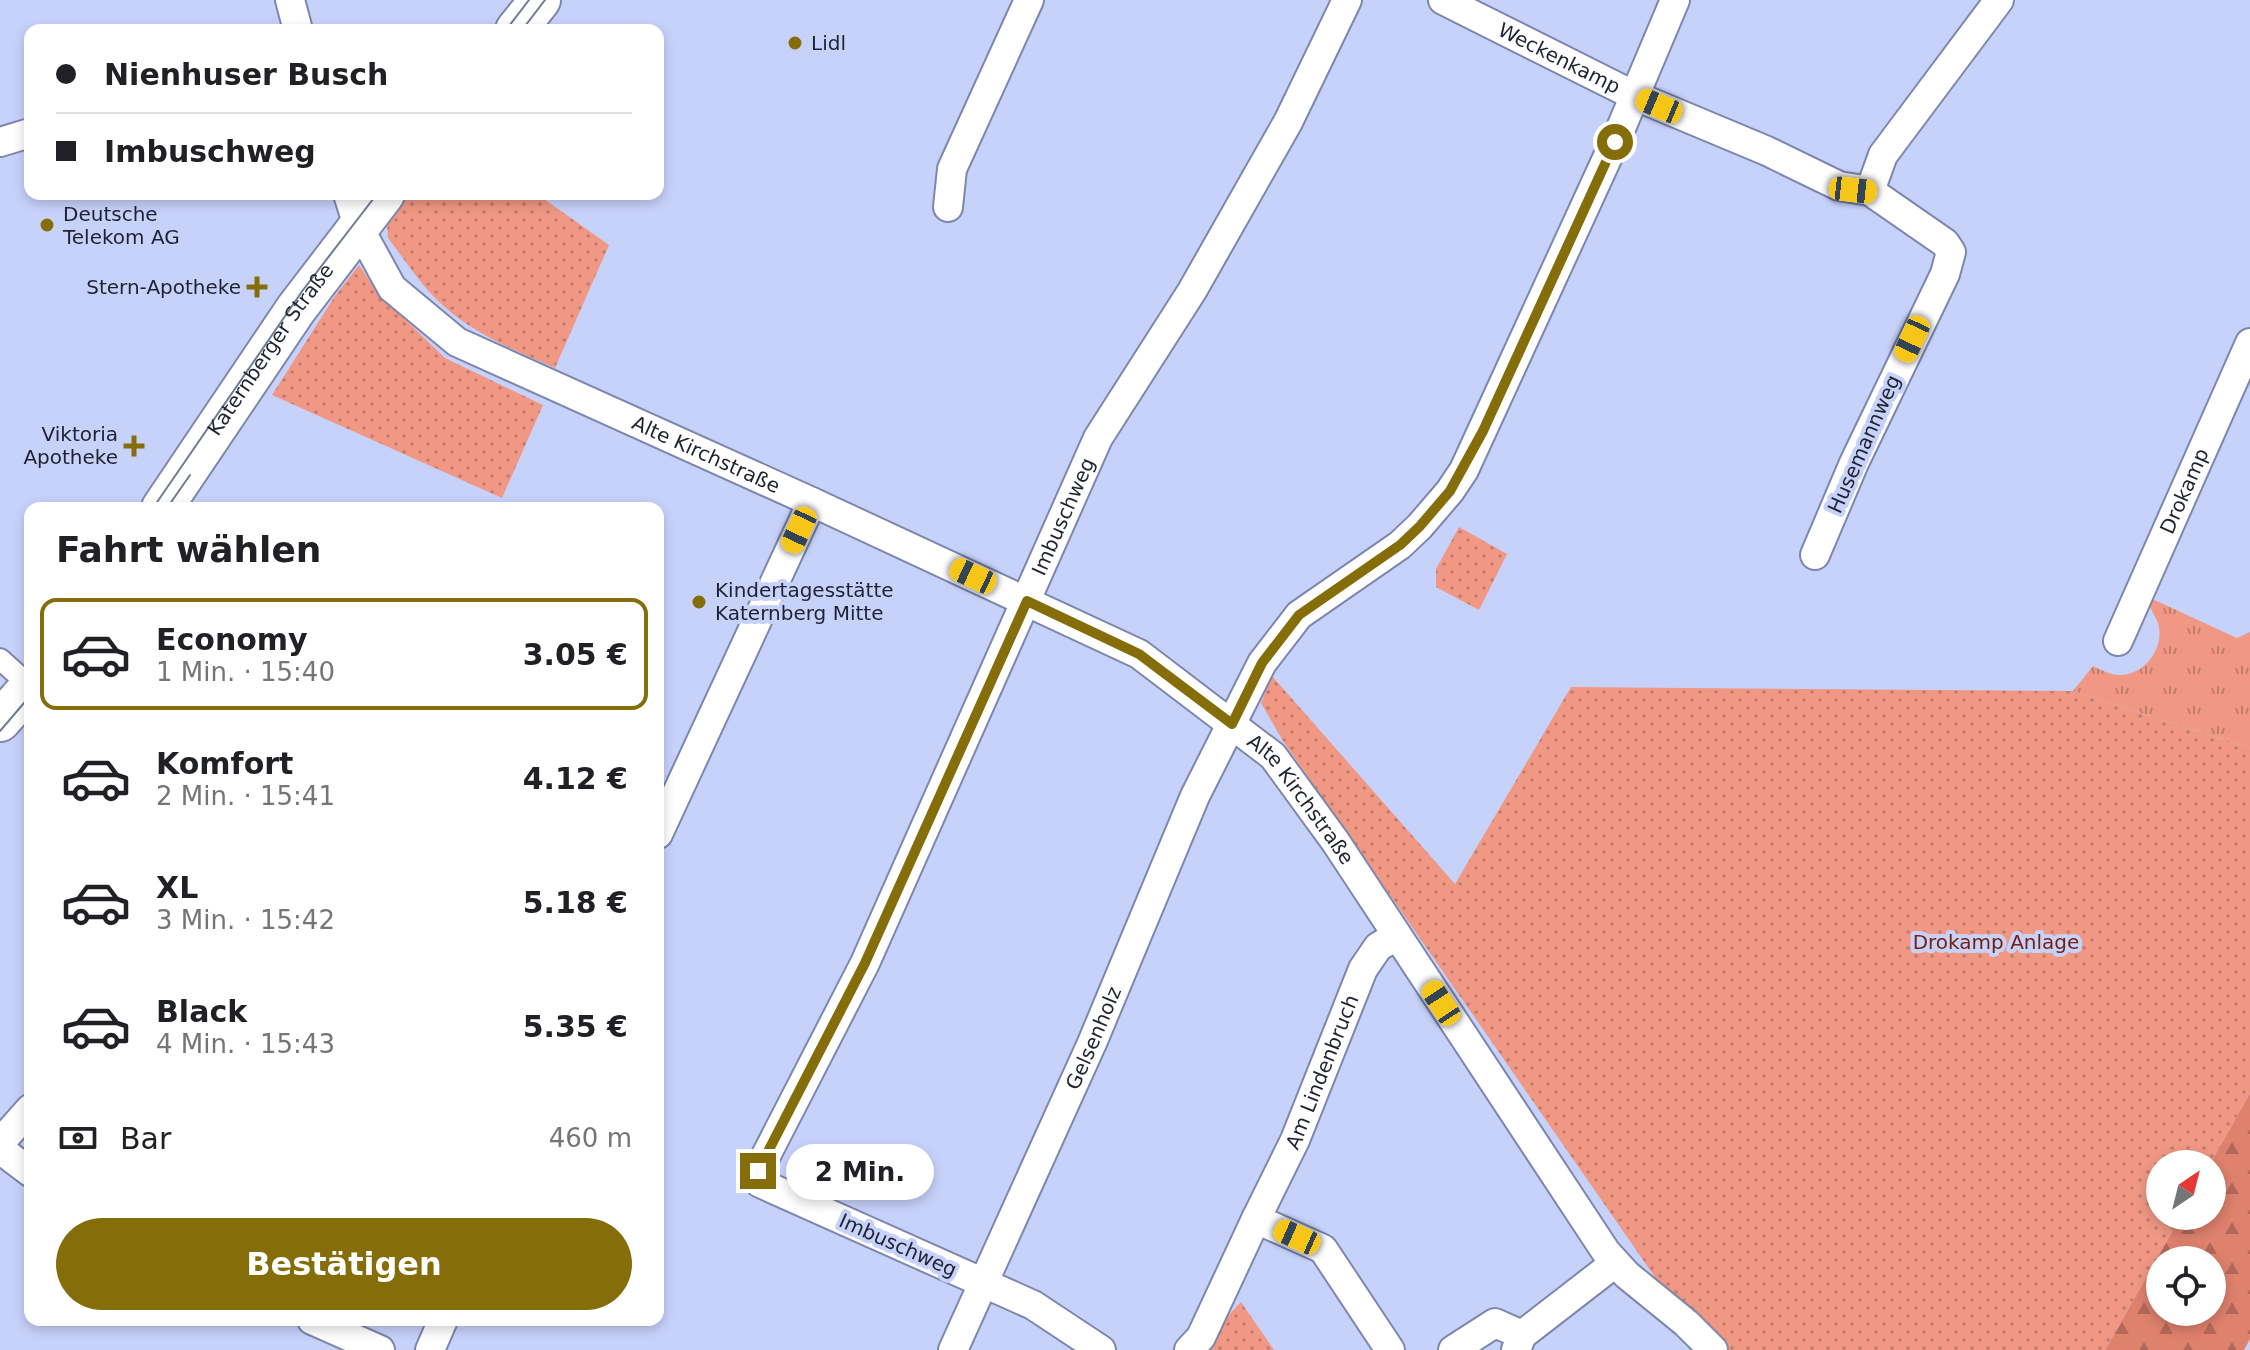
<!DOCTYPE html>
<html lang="de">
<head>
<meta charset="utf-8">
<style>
  :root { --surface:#fff; --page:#f2f2f2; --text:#202124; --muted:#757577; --line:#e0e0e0; --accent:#856d0a }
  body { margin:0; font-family:"DejaVu Sans",sans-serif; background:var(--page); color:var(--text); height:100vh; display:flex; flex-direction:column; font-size:30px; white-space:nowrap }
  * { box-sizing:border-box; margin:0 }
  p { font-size:26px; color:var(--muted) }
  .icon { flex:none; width:44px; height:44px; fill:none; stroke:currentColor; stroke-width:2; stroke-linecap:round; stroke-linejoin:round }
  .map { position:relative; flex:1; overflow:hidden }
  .panel { position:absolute; left:24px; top:502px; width:640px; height:824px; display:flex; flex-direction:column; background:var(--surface); border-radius:16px; box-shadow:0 4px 12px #0003 }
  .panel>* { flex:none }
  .top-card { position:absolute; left:24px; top:24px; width:640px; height:176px; border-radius:16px; box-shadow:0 4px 12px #0003; display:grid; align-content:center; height:176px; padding:0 32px; background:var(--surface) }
  .needle { width:52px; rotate:35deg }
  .fabs { position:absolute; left:2146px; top:1150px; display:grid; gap:16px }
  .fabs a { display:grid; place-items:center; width:80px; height:80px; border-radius:50%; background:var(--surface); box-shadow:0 4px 12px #0003; font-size:40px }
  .end { position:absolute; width:36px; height:36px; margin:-18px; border:10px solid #856d0a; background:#fff; box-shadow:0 0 0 4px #fff }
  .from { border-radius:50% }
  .bubble { position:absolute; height:56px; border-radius:28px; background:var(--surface); box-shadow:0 4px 12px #0003; font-size:26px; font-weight:700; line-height:56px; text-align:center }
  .car { position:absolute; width:24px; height:48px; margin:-24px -12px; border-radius:10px; box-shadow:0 0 6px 2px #0007; background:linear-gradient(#f5c518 24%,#345 0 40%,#f5c518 0 76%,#345 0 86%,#f5c518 0) }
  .top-card b { display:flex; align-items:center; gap:28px; height:76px; font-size:30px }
  .top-card b+b { border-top:2px solid var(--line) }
  .top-card i { width:20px; height:20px; background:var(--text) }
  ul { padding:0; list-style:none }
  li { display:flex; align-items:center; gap:24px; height:112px; margin:0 16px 12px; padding:0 16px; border:4px solid transparent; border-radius:16px }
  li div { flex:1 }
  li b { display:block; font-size:30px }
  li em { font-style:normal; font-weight:700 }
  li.selected { border-color:var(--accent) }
  li>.icon { width:72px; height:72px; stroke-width:1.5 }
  h2 { padding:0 32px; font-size:36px; line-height:96px }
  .pay { display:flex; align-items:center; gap:20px; height:88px; padding:0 32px; font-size:30px }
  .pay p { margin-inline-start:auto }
  .primary-button { display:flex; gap:16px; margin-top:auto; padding:16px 32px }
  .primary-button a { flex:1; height:92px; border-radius:48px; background:var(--accent); color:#fff; font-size:32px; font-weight:700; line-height:92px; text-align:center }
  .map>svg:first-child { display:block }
  .grass { fill:url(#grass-tufts) }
  .forest { fill:url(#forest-firs); fill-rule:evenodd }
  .park { fill:url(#park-dots) }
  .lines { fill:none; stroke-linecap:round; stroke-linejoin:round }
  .pedestrian-casing { stroke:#7d87ad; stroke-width:24 }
  .minor-casing { stroke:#7d87ad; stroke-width:32 }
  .secondary-casing { stroke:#7d87ad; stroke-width:44 }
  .pedestrian { stroke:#fff; stroke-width:20 }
  .minor { stroke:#fff; stroke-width:28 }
  .secondary { stroke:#fff; stroke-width:40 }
  .tram { stroke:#727995; stroke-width:2 }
  .route { stroke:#856d0a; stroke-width:10 }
  .poi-dot { fill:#856d0a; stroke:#c7d2fb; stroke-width:3 }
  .labels { text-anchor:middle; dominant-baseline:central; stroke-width:8; stroke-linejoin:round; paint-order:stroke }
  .poi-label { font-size:20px; fill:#1e2231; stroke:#c7d2fb; text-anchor:start }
  .street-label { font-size:20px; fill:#1e2231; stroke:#c7d2fb }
  .park-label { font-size:20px; fill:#742110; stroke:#c7d2fb }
</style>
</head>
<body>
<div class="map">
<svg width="2250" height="1350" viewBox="0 0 2250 1350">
  <defs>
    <pattern id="grass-tufts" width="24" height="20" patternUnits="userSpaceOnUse" patternTransform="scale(2)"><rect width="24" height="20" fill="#f09884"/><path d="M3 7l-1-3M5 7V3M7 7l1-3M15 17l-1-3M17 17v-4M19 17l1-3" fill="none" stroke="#c27c6d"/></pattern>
    <pattern id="forest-firs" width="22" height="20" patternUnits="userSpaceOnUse" patternTransform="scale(2)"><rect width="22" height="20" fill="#de816d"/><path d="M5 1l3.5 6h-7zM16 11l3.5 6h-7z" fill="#b3695a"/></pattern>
    <pattern id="park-dots" width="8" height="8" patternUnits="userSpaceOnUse" patternTransform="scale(2)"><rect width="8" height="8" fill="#f09884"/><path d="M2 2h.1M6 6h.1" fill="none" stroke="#c27c6d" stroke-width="1.8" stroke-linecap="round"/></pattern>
  </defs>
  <rect width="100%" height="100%" fill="#c7d2fb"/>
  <path class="grass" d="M2148 597 2237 638 2250 632V748L2073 691 2093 666C2101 670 2109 674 2118 675 2143 676 2163 651 2159 627 2157 616 2148 609 2148 597Z"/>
  <path class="forest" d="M2250 1093V1339L2244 1350H2105L2181 1216H2212L2210 1164ZM2160 1260H2212V1312H2160Z"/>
  <g class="park">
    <path d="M398 194H537L609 245 555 368C514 350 471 333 438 301 419 282 404 259 388 238L387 222Z"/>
    <polygon points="359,265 377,292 445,358 543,405 502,498 272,395 335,296"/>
    <polygon points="1459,527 1507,554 1479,610 1436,587 1436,569"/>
    <polygon points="1272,676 1455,884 1571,687 2073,691 2250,748 2250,1093 2210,1164 2160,1164 2160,1216 2181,1216 2105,1350 1713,1350 1659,1283 1283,741 1261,703"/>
    <polygon points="1241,1302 1274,1350 1196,1350"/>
  </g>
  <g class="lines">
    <defs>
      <polyline id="pedestrian" points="0,659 30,686"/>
      <g id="minor">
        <polyline points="290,0 298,30"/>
        <path id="s1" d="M1443 0 1633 95 1767 151 1839 186 1870 191 1945 243 1951 252 1945 274 1854 463 1815 555"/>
        <polyline points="0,142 30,133"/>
        <polyline points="1870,191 1883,155 1999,0"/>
        <path id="s2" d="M348 194 358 226 392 288 457 342 812 502 1139 654 1273 756 1335 841 1606 1252 1627 1275 1686 1323 1713 1350"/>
        <polyline points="948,207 952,169 1029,0"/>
        <path id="s3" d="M2118 641 2250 343"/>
        <polyline points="658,834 812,502"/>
        <polyline points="0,1143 30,1109"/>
        <polyline points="0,1149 30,1172"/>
        <polyline points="312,1320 380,1350"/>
        <polyline points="430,1350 443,1320"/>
        <path id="s4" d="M953 1350 1092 1043 1195 796 1262 663 1299 615 1400 545 1420 526 1450 491 1464 470 1621 128 1675 0"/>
        <path id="s5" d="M1101 1350 1033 1305 760 1183 757 1178 758 1171 865 963 1098 438 1192 291 1288 122 1347 0"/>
        <polyline points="1189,1350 1201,1337 1256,1219"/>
        <path id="s6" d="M1390 1350 1323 1249 1256 1219 1295 1140 1363 969 1378 947 1396 936"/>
        <polyline points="1453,1350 1495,1323 1522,1335"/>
        <polyline points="1516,1350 1522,1335 1615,1263"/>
      </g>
      <g id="secondary">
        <polyline points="516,30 540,0"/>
        <path id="s7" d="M162 508 296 309 384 194"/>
        <polyline points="0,721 30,687"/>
      </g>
    </defs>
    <use href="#pedestrian" class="pedestrian-casing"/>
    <use href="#minor" class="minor-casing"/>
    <use href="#secondary" class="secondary-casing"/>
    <use href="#pedestrian" class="pedestrian"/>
    <use href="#minor" class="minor"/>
    <use href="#secondary" class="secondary"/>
    <g class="tram">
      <polyline points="506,30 529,0"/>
      <polyline points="522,30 545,0"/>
      <polyline points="153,508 303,290 377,194"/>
      <polyline points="167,508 190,475"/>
      <polyline points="0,731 30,696"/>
    </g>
  </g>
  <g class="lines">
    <polyline class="route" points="758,1171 865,963 1027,601 1139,654 1232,724 1262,663 1299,615 1400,545 1420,526 1450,491 1483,431 1615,142"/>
  </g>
  <g class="poi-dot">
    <circle cx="795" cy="43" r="8"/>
    <circle cx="47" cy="225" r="8"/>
    <path d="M253 275h8v8h8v8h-8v8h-8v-8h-8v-8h8z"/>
    <path d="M130 434h8v8h8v8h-8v8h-8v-8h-8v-8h8z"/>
    <circle cx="699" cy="602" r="8"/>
  </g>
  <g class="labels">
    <g class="poi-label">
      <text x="811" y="43">Lidl</text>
      <text x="63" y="214">Deutsche<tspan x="63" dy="23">Telekom AG</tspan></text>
      <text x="241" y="287" text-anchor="end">Stern-Apotheke</text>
      <text x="118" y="434" text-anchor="end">Viktoria<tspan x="118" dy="23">Apotheke</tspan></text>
      <text x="715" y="590">Kindertagesstätte<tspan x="715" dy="23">Katernberg Mitte</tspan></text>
    </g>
    <g class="street-label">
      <text stroke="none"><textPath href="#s1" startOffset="130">Weckenkamp</textPath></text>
      <text stroke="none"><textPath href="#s7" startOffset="192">Katernberger Straße</textPath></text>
      <text transform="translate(1864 444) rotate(-66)">Husemannweg</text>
      <text stroke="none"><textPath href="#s2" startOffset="462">Alte Kirchstraße</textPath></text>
      <text stroke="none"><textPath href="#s3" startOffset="164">Drokamp</textPath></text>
      <text stroke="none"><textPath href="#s5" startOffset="1116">Imbuschweg</textPath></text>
      <text stroke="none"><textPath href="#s2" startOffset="1158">Alte Kirchstraße</textPath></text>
      <text stroke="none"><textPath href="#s4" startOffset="342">Gelsenholz</textPath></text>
      <text stroke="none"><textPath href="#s6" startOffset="356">Am Lindenbruch</textPath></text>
      <text transform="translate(898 1245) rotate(24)">Imbuschweg</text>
    </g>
    <g class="park-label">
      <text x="1996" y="942">Drokamp Anlage</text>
    </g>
  </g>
</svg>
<div class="fabs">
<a><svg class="needle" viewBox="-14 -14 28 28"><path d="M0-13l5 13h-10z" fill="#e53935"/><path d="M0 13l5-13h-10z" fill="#757577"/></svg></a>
<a><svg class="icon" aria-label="locate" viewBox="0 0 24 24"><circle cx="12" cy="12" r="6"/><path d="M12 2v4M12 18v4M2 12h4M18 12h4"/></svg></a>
</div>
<i class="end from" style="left:1615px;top:142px"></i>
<i class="end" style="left:758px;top:1171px"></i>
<div class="bubble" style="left:786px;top:1144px;width:148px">2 Min.</div>
<i class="car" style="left:1659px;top:106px;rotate:293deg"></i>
<i class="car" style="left:1853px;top:190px;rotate:96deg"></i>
<i class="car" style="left:1912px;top:339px;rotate:205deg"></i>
<i class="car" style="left:799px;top:530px;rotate:205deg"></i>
<i class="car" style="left:973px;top:576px;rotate:295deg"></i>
<i class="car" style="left:1441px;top:1003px;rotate:327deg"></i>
<i class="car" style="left:1297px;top:1237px;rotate:294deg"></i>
<div class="top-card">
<b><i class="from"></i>Nienhuser Busch</b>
<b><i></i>Imbuschweg</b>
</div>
<section class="panel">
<h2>Fahrt wählen</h2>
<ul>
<li class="selected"><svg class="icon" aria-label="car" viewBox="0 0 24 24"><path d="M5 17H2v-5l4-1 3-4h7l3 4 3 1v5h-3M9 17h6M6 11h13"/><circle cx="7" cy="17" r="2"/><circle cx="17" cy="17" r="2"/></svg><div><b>Economy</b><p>1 Min. · 15:40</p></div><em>3.05 €</em></li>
<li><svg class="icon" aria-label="car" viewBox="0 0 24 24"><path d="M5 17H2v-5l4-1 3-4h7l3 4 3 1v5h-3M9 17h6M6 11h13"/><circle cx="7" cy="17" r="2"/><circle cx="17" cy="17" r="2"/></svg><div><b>Komfort</b><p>2 Min. · 15:41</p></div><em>4.12 €</em></li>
<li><svg class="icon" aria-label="car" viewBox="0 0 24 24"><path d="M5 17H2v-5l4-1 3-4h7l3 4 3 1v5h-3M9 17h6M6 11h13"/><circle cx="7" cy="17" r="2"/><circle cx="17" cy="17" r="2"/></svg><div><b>XL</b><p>3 Min. · 15:42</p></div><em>5.18 €</em></li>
<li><svg class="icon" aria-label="car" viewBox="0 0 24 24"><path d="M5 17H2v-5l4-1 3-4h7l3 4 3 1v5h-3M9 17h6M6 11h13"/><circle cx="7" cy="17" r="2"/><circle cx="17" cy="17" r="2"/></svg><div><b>Black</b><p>4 Min. · 15:43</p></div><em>5.35 €</em></li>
</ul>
<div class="pay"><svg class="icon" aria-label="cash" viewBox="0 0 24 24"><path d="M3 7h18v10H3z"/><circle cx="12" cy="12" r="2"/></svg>Bar<p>460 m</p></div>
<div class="primary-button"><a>Bestätigen</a></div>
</section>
</div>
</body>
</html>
